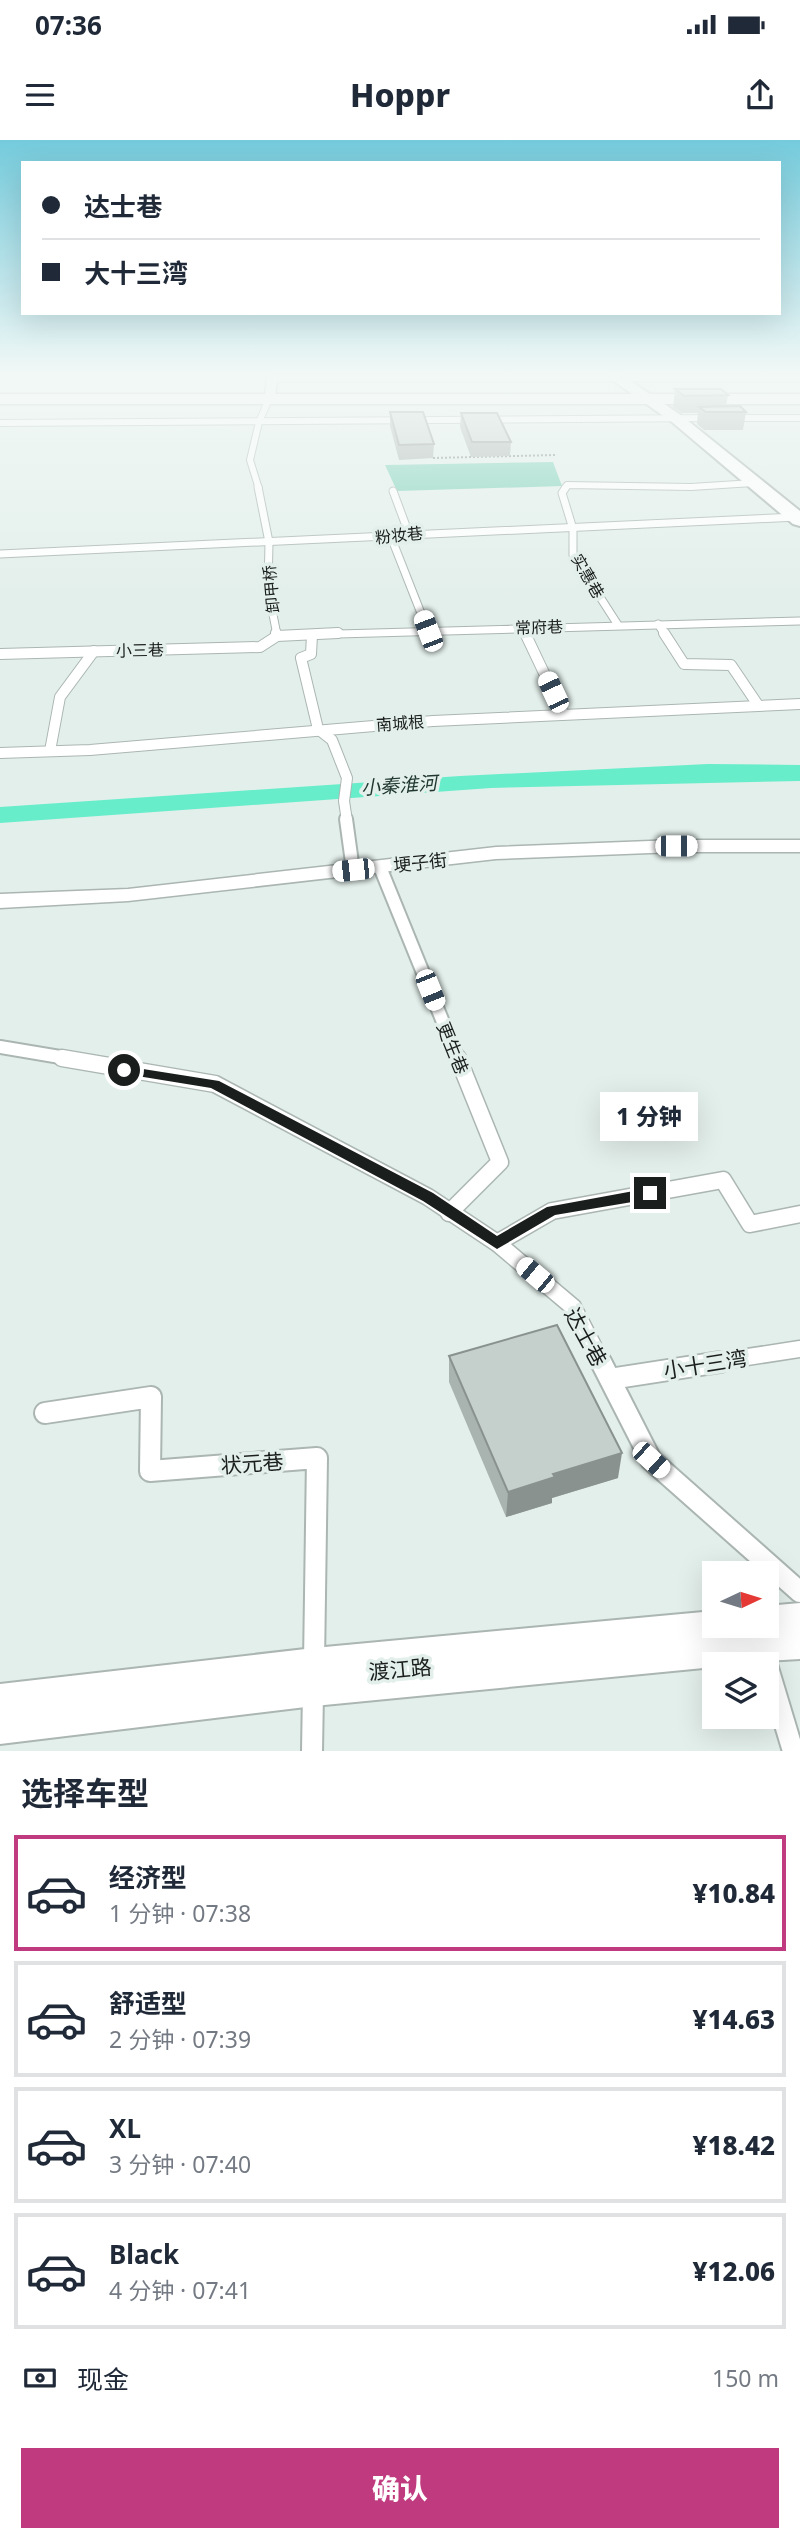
<!DOCTYPE html>
<html lang="zh">
<head>
<meta charset="utf-8">
<style>
  :root { --surface:#fff; --page:#f6f6f7; --text:#1f2937; --muted:#747a83; --line:#e0e1e3; --accent:#bf3a7e }
  body { margin:0; font-family:"Noto Sans","Noto Sans SC",sans-serif; background:var(--page); color:var(--text); height:100vh; display:flex; flex-direction:column; font-size:26px; white-space:nowrap }
  * { box-sizing:border-box; margin:0 }
  p { font-size:23px; color:var(--muted) }
  .icon { flex:none; width:38px; height:38px; fill:none; stroke:currentColor; stroke-width:2; stroke-linecap:round; stroke-linejoin:round }
  .map { position:relative; height:1611px; overflow:hidden }
  .details { display:flex; flex-direction:column; background:var(--surface); flex:1 }
  .details>* { flex:none }
  .banner { position:absolute; left:21px; top:21px; width:760px; height:154px; border-radius:0px; box-shadow:0 7px 28px #0002; display:grid; align-content:center; height:154px; padding:0 21px; background:var(--surface) }
  .needle { width:46px; rotate:86deg }
  .fabs { position:absolute; left:702px; top:1421px; display:grid; gap:14px }
  .fabs a { display:grid; place-items:center; width:77px; height:77px; border-radius:0px; background:var(--surface); box-shadow:0 7px 28px #0002; font-size:35px }
  .end { position:absolute; width:32px; height:32px; margin:-16px; border:9px solid #1a1e1d; background:#fff; box-shadow:0 0 0 4px #fff }
  .from { border-radius:50% }
  .bubble { position:absolute; height:49px; border-radius:0px; background:var(--surface); box-shadow:0 7px 28px #0002; font-size:23px; font-weight:800; line-height:49px; text-align:center }
  .car { position:absolute; width:21px; height:42px; margin:-21px -10px; border-radius:9px; box-shadow:0 0 5px 2px #0007; background:linear-gradient(#fff 24%,#345 0 40%,#fff 0 76%,#345 0 86%,#fff 0) }
  .banner b { display:flex; align-items:center; gap:24px; height:66px; font-size:26px }
  .banner b+b { border-top:2px solid var(--line) }
  .banner i { width:18px; height:18px; background:var(--text) }
  ul { padding:0; list-style:none }
  li { display:flex; align-items:center; gap:21px; height:116px; margin:0 14px 10px; padding:0 7px; border:4px solid var(--line); border-radius:0px }
  li div { flex:1 }
  li b { display:block; font-size:26px }
  li em { font-style:normal; font-weight:800 }
  li.on { border-color:var(--accent) }
  li>.icon { width:63px; height:63px; stroke-width:1.5 }
  h2 { padding:0 21px; font-size:32px; line-height:84px }
  .pay { display:flex; align-items:center; gap:18px; height:77px; padding:0 21px; font-size:26px }
  .pay p { margin-inline-start:auto }
  .action { display:flex; gap:14px; margin-top:auto; padding:14px 21px }
  .action a { flex:1; height:80px; border-radius:0px; background:var(--accent); color:#fff; font-size:28px; font-weight:800; line-height:80px; text-align:center }
  .status { display:flex; justify-content:space-between; align-items:center; height:49px; padding:0 35px; background:var(--surface); direction:ltr }
  .status svg { height:19px; fill:currentColor }
  header { display:flex; justify-content:space-between; align-items:center; height:91px; padding:0 21px; background:var(--surface); font-size:32px; font-weight:800 }
  .map>svg:first-child { display:block }
  .green { fill:#7fd1b9 }
  .water { fill:#67edca }
  .lines { fill:none; stroke-linecap:round; stroke-linejoin:round }
  .lane-far5-casing { stroke:#abb6b3; stroke-width:8 }
  .lane-far4-casing { stroke:#abb6b3; stroke-width:9 }
  .lane-far3-casing { stroke:#abb6b3; stroke-width:12 }
  .lane-far2-casing { stroke:#abb6b3; stroke-width:16 }
  .lane-far1-casing { stroke:#abb6b3; stroke-width:19 }
  .lane-casing { stroke:#abb6b3; stroke-width:24 }
  .street-casing { stroke:#abb6b3; stroke-width:3 }
  .secondary-casing { stroke:#abb6b3; stroke-width:4 }
  .primary-casing { stroke:#abb6b3; stroke-width:3 }
  .path { stroke:#818987; stroke-width:2; stroke-dasharray:2 2; stroke-linecap:butt }
  .lane-far5 { stroke:#fff; stroke-width:6 }
  .lane-far4 { stroke:#fff; stroke-width:7 }
  .lane-far3 { stroke:#fff; stroke-width:10 }
  .lane-far2 { stroke:#fff; stroke-width:12 }
  .lane-far1 { stroke:#fff; stroke-width:16 }
  .lane { stroke:#fff; stroke-width:20 }
  .street { fill:#fff; fill-rule:evenodd }
  .secondary { fill:#fff; fill-rule:evenodd }
  .primary { fill:#fff; fill-rule:evenodd }
  .wall { fill:#a9b3af }
  .shaded-wall { fill:#8a928f }
  .building { fill:#c5d0cc; stroke:#8a928f; stroke-width:2 }
  .route { fill:#1a1e1d }
  .labels { text-anchor:middle; dominant-baseline:central; stroke-width:7; stroke-linejoin:round; paint-order:stroke }
  .far-street-label { font-size:16px; fill:#1a1e1d; stroke:#e3efeb }
  .street-label { font-size:18px; fill:#1a1e1d; stroke:#e3efeb }
  .water-label { font-size:19px; font-style:italic; fill:#203730; stroke:#e3efeb }
  .near-street-label { font-size:21px; fill:#1a1e1d; stroke:#e3efeb }
</style>
</head>
<body>
<div class="status"><b>07:36</b><svg viewBox="0 0 49 12"><path d="M0 12V9h3v3zM5 12V6h3v6zM10 12V3h3v9zM15 12V0h3v12zM26 1h20v11H26zM47 4h2v5h-2z"/></svg></div>
<header><svg class="icon" aria-label="menu" viewBox="0 0 24 24"><path d="M4 6h16M4 12h16M4 18h16"/></svg>Hoppr<svg class="icon" aria-label="share" viewBox="0 0 24 24"><path d="M12 15V3M7 8l5-5 5 5M5 13v7h14v-7"/></svg></header>
<div class="map">
<svg width="800" height="1611" viewBox="0 0 800 1611">
  <rect width="100%" height="100%" fill="#e3efeb"/>
  <polygon class="green" points="553,322 562,346 397,351 385,325"/>
  <polygon class="water" points="708,624 800,625 800,641 491,648 0,683 0,667 460,636"/>
  <g class="lines">
    <defs>
      <g id="lane-far5">
        <polyline points="730,278 800,278"/>
        <polyline points="0,283 712,278"/>
        <polyline points="259,349 250,320 259,282 269,259"/>
        <polyline points="565,349 567,345 691,347 753,343"/>
      </g>
      <g id="lane-far4">
        <polyline points="258,347 269,402 268,449 277,495"/>
        <polyline points="566,347 562,353 573,389 573,415 618,485"/>
        <polyline points="393,351 409,394"/>
        <polyline points="391,397 428,491"/>
        <polyline points="0,414 797,377"/>
        <polyline points="658,484 665,495"/>
        <polyline points="523,488 526,495"/>
        <polyline points="302,495 800,481"/>
      </g>
      <g id="lane-far3">
        <polyline points="276,493 277,496"/>
        <polyline points="525,493 563,573"/>
        <polyline points="664,493 684,524 731,525 758,565"/>
        <polyline points="312,495 311,514 301,518 318,589 332,600 347,638 344,661 347,681"/>
        <polyline points="0,514 260,507 277,496 338,493"/>
        <polyline points="50,611 60,557 94,511"/>
        <polyline points="0,613 90,610 433,581 800,564"/>
      </g>
      <g id="lane-far2">
        <polyline points="346,679 353,730"/>
        <polyline points="380,727 458,919"/>
        <polyline points="0,907 72,919"/>
      </g>
      <g id="lane-far1">
        <polyline points="62,918 215,944 428,1057 497,1103 573,1167 602,1223"/>
        <polyline points="449,1073 500,1022 458,918"/>
        <polyline points="497,1103 552,1071 723,1040 750,1084 800,1074"/>
        <polyline points="708,1223 800,1209"/>
      </g>
      <g id="lane">
        <polyline points="601,1222 651,1320 800,1452"/>
        <polyline points="610,1239 720,1222"/>
        <polyline points="45,1273 151,1257 150,1331 317,1318 314,1523"/>
        <polyline points="761,1505 793,1611"/>
        <polyline points="312,1611 313,1552"/>
      </g>
      <g id="street">
        <polygon points="272,235 800,235 800,241 277,241 275,256 270,259 265,256 267,238"/>
        <polygon points="676,700 800,700 800,712 676,712 496,719 128,761 0,768 0,754 128,749 496,707"/>
      </g>
      <g id="secondary">
        <polygon points="604,234 620,234 682,276 800,371 800,386 793,384 672,282"/>
        <polygon points="800,1463 800,1519 714,1524 714,1527 314,1566 0,1604 0,1544 314,1508 714,1471 714,1486 766,1486 766,1466"/>
      </g>
      <rect id="primary" x="0" y="254" width="800" height="10"/>
    </defs>
    <use href="#lane-far5" class="lane-far5-casing"/>
    <use href="#lane-far4" class="lane-far4-casing"/>
    <use href="#lane-far3" class="lane-far3-casing"/>
    <use href="#lane-far2" class="lane-far2-casing"/>
    <use href="#lane-far1" class="lane-far1-casing"/>
    <use href="#lane" class="lane-casing"/>
    <use href="#street" class="street-casing"/>
    <use href="#secondary" class="secondary-casing"/>
    <use href="#primary" class="primary-casing"/>
    <polyline class="path" points="433,318 555,315"/>
    <use href="#lane-far5" class="lane-far5"/>
    <use href="#lane-far4" class="lane-far4"/>
    <use href="#lane-far3" class="lane-far3"/>
    <use href="#lane-far2" class="lane-far2"/>
    <use href="#lane-far1" class="lane-far1"/>
    <use href="#lane" class="lane"/>
    <use href="#street" class="street"/>
    <use href="#secondary" class="secondary"/>
    <use href="#primary" class="primary"/>
  </g>
  <g class="wall">
    <polygon points="675,249 728,255 726,266 746,272 743,290 704,290 697,284 698,273 682,273 673,267"/>
    <polygon points="390,272 434,304 433,318 399,320 390,286"/>
    <polygon points="461,273 511,302 510,316 471,317 460,287"/>
    <polygon points="449,1216 618,1338 552,1358 552,1363 506,1377 449,1242"/>
  </g>
  <polygon class="shaded-wall" points="622,1313 618,1338 552,1358 552,1363 506,1377 508,1352 553,1334"/>
  <g class="building">
    <polygon points="675,249 721,249 728,255 684,256"/>
    <polygon points="740,266 746,272 706,272 699,267"/>
    <polygon points="390,272 423,272 434,304 399,305"/>
    <polygon points="461,273 497,273 511,302 472,302"/>
    <polygon points="557,1185 622,1313 553,1334 555,1337 508,1352 449,1216"/>
  </g>
  <linearGradient id="sky" x2="0" y2="1"><stop stop-color="#74cbdc"/><stop offset="0.51" stop-color="#f2f8f6"/><stop offset="1" stop-color="#f2f8f6" stop-opacity="0"/></linearGradient>
  <rect width="800" height="459" fill="url(#sky)"/>
  <polygon class="route" points="124,926 219,941 433,1053 497,1096 547,1067 650,1048 657,1053 650,1059 555,1075 497,1109 423,1061 211,948 119,933 119,927"/>
  <g class="labels">
    <g class="far-street-label">
      <text transform="translate(399 395) rotate(-6)">粉妆巷</text>
      <text transform="translate(588 436) rotate(60)">实惠巷</text>
      <text transform="translate(271 449) rotate(-95)">卸甲桥</text>
      <text transform="translate(539 487) rotate(-2)">常府巷</text>
      <text transform="translate(140 510) rotate(-1)">小三巷</text>
      <text transform="translate(400 583) rotate(-4)">南城根</text>
    </g>
    <g class="street-label">
      <text transform="translate(420 722) rotate(-6)">埂子街</text>
      <text transform="translate(453 908) rotate(68)">更生巷</text>
    </g>
    <g class="water-label">
      <text transform="translate(399 645) rotate(-4)">小秦淮河</text>
    </g>
    <g class="near-street-label">
      <text transform="translate(586 1197) rotate(61)">达士巷</text>
      <text transform="translate(705 1224) rotate(-9)">小十三湾</text>
      <text transform="translate(252 1323) rotate(-4)">状元巷</text>
      <text transform="translate(400 1529) rotate(-5)">渡江路</text>
    </g>
  </g>
</svg>
<div class="fabs">
<a><svg class="needle" viewBox="-14 -14 28 28"><path d="M0-13l5 13h-10z" fill="#e53935"/><path d="M0 13l5-13h-10z" fill="#747a83"/></svg></a>
<a><svg class="icon" aria-label="layers" viewBox="0 0 24 24"><path d="M12 4l9 5-9 5-9-5zM3 14l9 5 9-5"/></svg></a>
</div>
<i class="end from" style="left:124px;top:930px"></i>
<i class="end" style="left:650px;top:1053px"></i>
<div class="bubble" style="left:600px;top:952px;width:98px">1 分钟</div>
<i class="car" style="left:428px;top:491px;rotate:339deg"></i>
<i class="car" style="left:553px;top:552px;rotate:335deg"></i>
<i class="car" style="left:676px;top:706px;rotate:90deg"></i>
<i class="car" style="left:353px;top:730px;rotate:264deg"></i>
<i class="car" style="left:430px;top:850px;rotate:158deg"></i>
<i class="car" style="left:535px;top:1135px;rotate:310deg"></i>
<i class="car" style="left:651px;top:1320px;rotate:132deg"></i>
<div class="banner">
<b><i class="from"></i>达士巷</b>
<b><i></i>大十三湾</b>
</div>
</div>
<section class="details">
<h2>选择车型</h2>
<ul>
<li class="on"><svg class="icon" aria-label="car" viewBox="0 0 24 24"><path d="M5 17H2v-5l4-1 3-4h7l3 4 3 1v5h-3M9 17h6M6 11h13"/><circle cx="7" cy="17" r="2"/><circle cx="17" cy="17" r="2"/></svg><div><b>经济型</b><p>1 分钟 · 07:38</p></div><em>¥10.84</em></li>
<li><svg class="icon" aria-label="car" viewBox="0 0 24 24"><path d="M5 17H2v-5l4-1 3-4h7l3 4 3 1v5h-3M9 17h6M6 11h13"/><circle cx="7" cy="17" r="2"/><circle cx="17" cy="17" r="2"/></svg><div><b>舒适型</b><p>2 分钟 · 07:39</p></div><em>¥14.63</em></li>
<li><svg class="icon" aria-label="car" viewBox="0 0 24 24"><path d="M5 17H2v-5l4-1 3-4h7l3 4 3 1v5h-3M9 17h6M6 11h13"/><circle cx="7" cy="17" r="2"/><circle cx="17" cy="17" r="2"/></svg><div><b>XL</b><p>3 分钟 · 07:40</p></div><em>¥18.42</em></li>
<li><svg class="icon" aria-label="car" viewBox="0 0 24 24"><path d="M5 17H2v-5l4-1 3-4h7l3 4 3 1v5h-3M9 17h6M6 11h13"/><circle cx="7" cy="17" r="2"/><circle cx="17" cy="17" r="2"/></svg><div><b>Black</b><p>4 分钟 · 07:41</p></div><em>¥12.06</em></li>
</ul>
<div class="pay"><svg class="icon" aria-label="cash" viewBox="0 0 24 24"><path d="M3 7h18v10H3z"/><circle cx="12" cy="12" r="2"/></svg>现金<p>150 m</p></div>
<div class="action"><a>确认</a></div>
</section>
</body>
</html>
